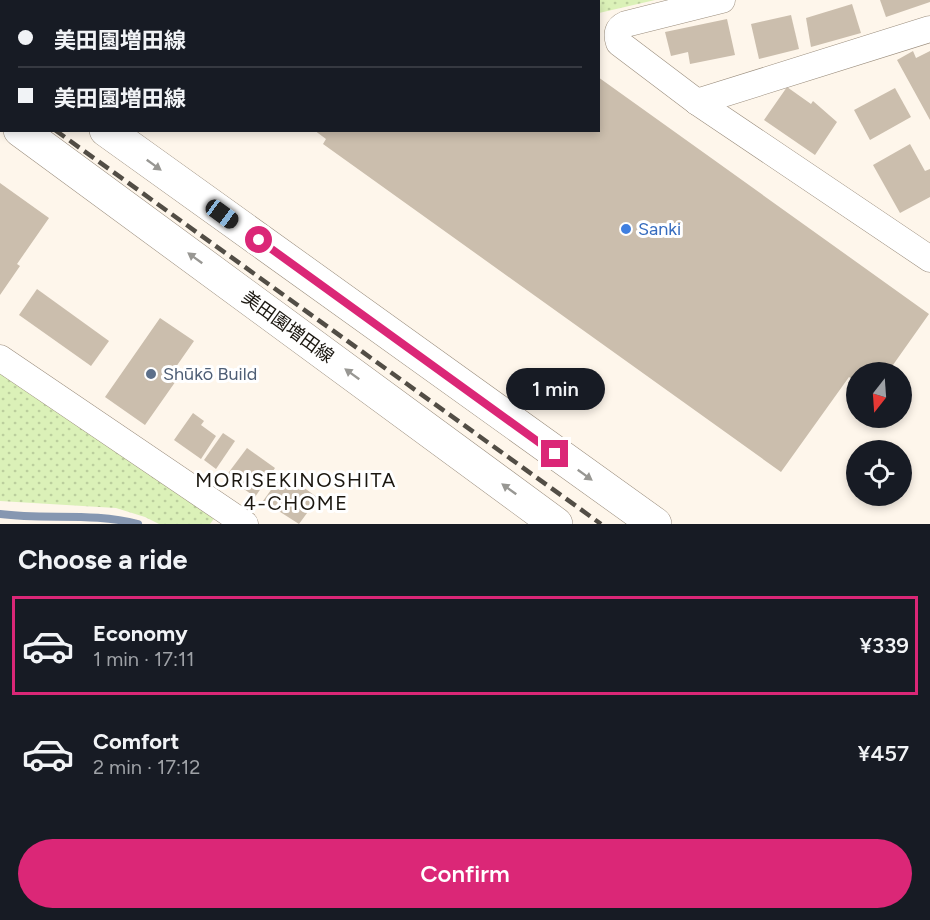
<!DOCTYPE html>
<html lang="en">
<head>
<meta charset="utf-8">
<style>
  :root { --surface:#171b24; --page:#242831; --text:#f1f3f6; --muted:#9ea1a6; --line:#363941; --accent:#db2777 }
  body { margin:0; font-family:Figtree,"Noto Sans JP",sans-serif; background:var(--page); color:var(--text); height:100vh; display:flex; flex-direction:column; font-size:22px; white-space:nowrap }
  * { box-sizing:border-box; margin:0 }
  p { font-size:20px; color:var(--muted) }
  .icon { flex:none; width:33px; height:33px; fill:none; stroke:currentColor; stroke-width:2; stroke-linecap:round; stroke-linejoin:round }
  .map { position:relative; height:524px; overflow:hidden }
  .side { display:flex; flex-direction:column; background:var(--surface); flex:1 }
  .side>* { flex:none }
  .banner { position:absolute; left:0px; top:0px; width:600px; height:132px; box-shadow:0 3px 9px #0003; display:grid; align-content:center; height:132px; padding:0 18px; background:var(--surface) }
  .needle { width:39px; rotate:197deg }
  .fabs { position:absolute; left:846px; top:362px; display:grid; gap:12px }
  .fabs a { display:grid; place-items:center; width:66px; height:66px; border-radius:50%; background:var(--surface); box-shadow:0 3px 9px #0003; font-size:30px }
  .end { position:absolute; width:27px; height:27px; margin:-14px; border:8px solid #db2777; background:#fff; box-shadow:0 0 0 3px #fff }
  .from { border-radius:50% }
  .bubble { position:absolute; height:42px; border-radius:21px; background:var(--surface); box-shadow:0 3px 9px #0003; font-size:20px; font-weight:600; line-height:42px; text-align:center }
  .car { position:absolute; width:18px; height:36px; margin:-18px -9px; border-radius:8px; box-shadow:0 0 4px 2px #0007; background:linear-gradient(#222 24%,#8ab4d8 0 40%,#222 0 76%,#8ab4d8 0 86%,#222 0) }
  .banner b { display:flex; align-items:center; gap:21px; height:57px; font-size:22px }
  .banner b+b { border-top:2px solid var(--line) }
  .banner i { width:15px; height:15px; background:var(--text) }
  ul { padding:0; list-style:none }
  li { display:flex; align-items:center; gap:18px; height:99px; margin:0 12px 9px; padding:0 6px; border:3px solid transparent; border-radius:0px }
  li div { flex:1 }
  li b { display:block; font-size:22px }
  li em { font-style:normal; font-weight:600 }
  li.active { border-color:var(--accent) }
  li>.icon { width:54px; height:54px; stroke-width:1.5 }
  h2 { padding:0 18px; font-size:27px; line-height:72px }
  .cta { display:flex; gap:12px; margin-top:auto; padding:12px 18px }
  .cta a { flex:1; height:69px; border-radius:36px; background:var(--accent); color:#fff; font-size:24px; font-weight:600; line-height:69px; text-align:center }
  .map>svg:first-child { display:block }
  .grass { fill:url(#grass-dots) }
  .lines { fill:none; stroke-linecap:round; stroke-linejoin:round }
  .stream { stroke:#8697b1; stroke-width:8 }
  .building { fill:#cbbead }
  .street-casing { stroke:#9a8d7d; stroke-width:27 }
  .secondary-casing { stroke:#9a8d7d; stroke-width:34 }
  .highway-casing { stroke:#7b5e26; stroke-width:34 }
  .street { stroke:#fff; stroke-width:26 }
  .secondary { stroke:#fff; stroke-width:33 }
  .highway { stroke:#ae8532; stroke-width:33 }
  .rail { stroke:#524d45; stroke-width:4.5; stroke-dasharray:12 6; stroke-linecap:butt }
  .oneway { fill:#989793 }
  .route { stroke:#db2777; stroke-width:8 }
  .shop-dot { fill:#3f7fe0; stroke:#fff; stroke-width:2 }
  .service-dot { fill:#5c6f8a; stroke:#fff; stroke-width:2 }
  .labels { text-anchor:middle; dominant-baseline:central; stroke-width:6; stroke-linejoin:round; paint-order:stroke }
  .shop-label { font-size:18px; fill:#366cbe; stroke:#fff; text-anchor:start }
  .street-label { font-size:18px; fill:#1b1710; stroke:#fff }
  .service-label { font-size:18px; fill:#4e5e75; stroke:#fff; text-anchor:start }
  .neighbourhood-label { font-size:20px; letter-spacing:1.5px; fill:#1b1710; stroke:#fff }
</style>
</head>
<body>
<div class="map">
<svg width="930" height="524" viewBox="0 0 930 524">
  <defs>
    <pattern id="grass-dots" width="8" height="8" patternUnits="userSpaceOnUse" patternTransform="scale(1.5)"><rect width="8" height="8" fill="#dbf1b8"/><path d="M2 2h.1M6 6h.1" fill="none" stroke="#bbce9d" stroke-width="1.8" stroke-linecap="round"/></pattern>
  </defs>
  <rect width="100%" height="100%" fill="#fef6eb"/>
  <g class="grass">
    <polygon points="537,0 655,0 599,13 598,2"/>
    <polygon points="0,370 216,516 210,524 159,524 145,517 116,508 0,501"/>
  </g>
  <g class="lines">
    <path class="stream" d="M0 514C46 520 93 512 138 524"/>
  </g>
  <g class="building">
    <polygon points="880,0 930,0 930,2 886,17"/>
    <polygon points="852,4 861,33 811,47 806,18"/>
    <polygon points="791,15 799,49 759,59 751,24"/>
    <polygon points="727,19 735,55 690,64 688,52 671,56 665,32"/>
    <polygon points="913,51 916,58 930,51 930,120 897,60"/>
    <polygon points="598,77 929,314 888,372 856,372 856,382 849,377 781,472 323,144 326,139 314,130 598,130"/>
    <polygon points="787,87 811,104 813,101 837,122 815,155 764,120"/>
    <polygon points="895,88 911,117 870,140 854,110"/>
    <polygon points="910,144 925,171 930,169 930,197 900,213 873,165"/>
    <polygon points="0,183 49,218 17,264 20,266 0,295"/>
    <polygon points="37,289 109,341 91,366 19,315"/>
    <polygon points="160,318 194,341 171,374 178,378 145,425 105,397"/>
    <polygon points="193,413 204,421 201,425 216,436 201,459 174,440"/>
    <polygon points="223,433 235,441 216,469 204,460"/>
    <polygon points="247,448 275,468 255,497 226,476"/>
    <polygon points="281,476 292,484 295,481 318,498 299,524 263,501"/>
  </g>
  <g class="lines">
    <defs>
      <g id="street">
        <path d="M722 0 626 24C617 28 616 34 619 43L697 102 930 259"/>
        <polyline points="697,102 930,29"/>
        <polyline points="0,358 245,524"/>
      </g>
      <g id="secondary">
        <polyline points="0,54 2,55"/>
        <polyline points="20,130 556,524"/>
        <polyline points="106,130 655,524"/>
      </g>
      <g id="highway">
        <polyline points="75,2 79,0"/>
        <polyline points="0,31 2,30"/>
      </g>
    </defs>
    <use href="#street" class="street-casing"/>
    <use href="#secondary" class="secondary-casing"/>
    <use href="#highway" class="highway-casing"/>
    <use href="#street" class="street"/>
    <use href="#secondary" class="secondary"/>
    <use href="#highway" class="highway"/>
    <g class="rail">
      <polyline points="0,91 2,92"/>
      <polyline points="55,130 601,524"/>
    </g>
  </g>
  <defs><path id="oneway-solid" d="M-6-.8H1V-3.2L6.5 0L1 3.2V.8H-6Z" transform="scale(1.5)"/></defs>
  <g class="oneway">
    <use href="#oneway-solid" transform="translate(154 165) rotate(36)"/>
    <use href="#oneway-solid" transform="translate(195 258) rotate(-144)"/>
    <use href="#oneway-solid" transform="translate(352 374) rotate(-144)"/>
    <use href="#oneway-solid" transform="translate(585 475) rotate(36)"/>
    <use href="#oneway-solid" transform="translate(509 489) rotate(-144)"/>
  </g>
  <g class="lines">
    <polyline class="route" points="259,240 555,454"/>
  </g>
  <circle class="shop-dot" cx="626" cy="229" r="6"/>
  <circle class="service-dot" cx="151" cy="374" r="6"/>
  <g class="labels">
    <g class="shop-label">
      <text x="638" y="229">Sanki</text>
    </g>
    <g class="street-label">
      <text transform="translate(288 327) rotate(36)">美田園増田線</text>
    </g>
    <g class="service-label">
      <text x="163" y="374">Shūkō Build</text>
    </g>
    <g class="neighbourhood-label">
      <text x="296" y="480">MORISEKINOSHITA<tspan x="296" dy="23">4-CHOME</tspan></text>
    </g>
  </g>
</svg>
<div class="fabs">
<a><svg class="needle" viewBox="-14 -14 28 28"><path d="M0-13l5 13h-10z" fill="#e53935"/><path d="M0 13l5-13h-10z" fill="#9ea1a6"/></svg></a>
<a><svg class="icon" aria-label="locate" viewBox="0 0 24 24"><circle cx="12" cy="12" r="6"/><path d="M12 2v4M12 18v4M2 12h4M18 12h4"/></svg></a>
</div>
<i class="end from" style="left:259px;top:240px"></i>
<i class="end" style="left:555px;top:454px"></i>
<div class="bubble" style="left:506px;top:368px;width:99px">1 min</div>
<i class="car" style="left:222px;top:214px;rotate:126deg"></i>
<div class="banner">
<b><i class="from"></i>美田園増田線</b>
<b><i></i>美田園増田線</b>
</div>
</div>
<section class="side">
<h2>Choose a ride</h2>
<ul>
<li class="active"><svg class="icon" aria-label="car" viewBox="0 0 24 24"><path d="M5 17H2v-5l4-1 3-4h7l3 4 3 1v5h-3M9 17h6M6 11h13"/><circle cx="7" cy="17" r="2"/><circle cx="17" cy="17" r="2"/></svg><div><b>Economy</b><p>1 min · 17:11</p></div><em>¥339</em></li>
<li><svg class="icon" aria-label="car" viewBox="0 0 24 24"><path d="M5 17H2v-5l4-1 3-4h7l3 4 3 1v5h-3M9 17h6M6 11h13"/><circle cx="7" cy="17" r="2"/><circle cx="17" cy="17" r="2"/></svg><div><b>Comfort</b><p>2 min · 17:12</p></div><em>¥457</em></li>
</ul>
<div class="cta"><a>Confirm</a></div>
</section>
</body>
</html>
